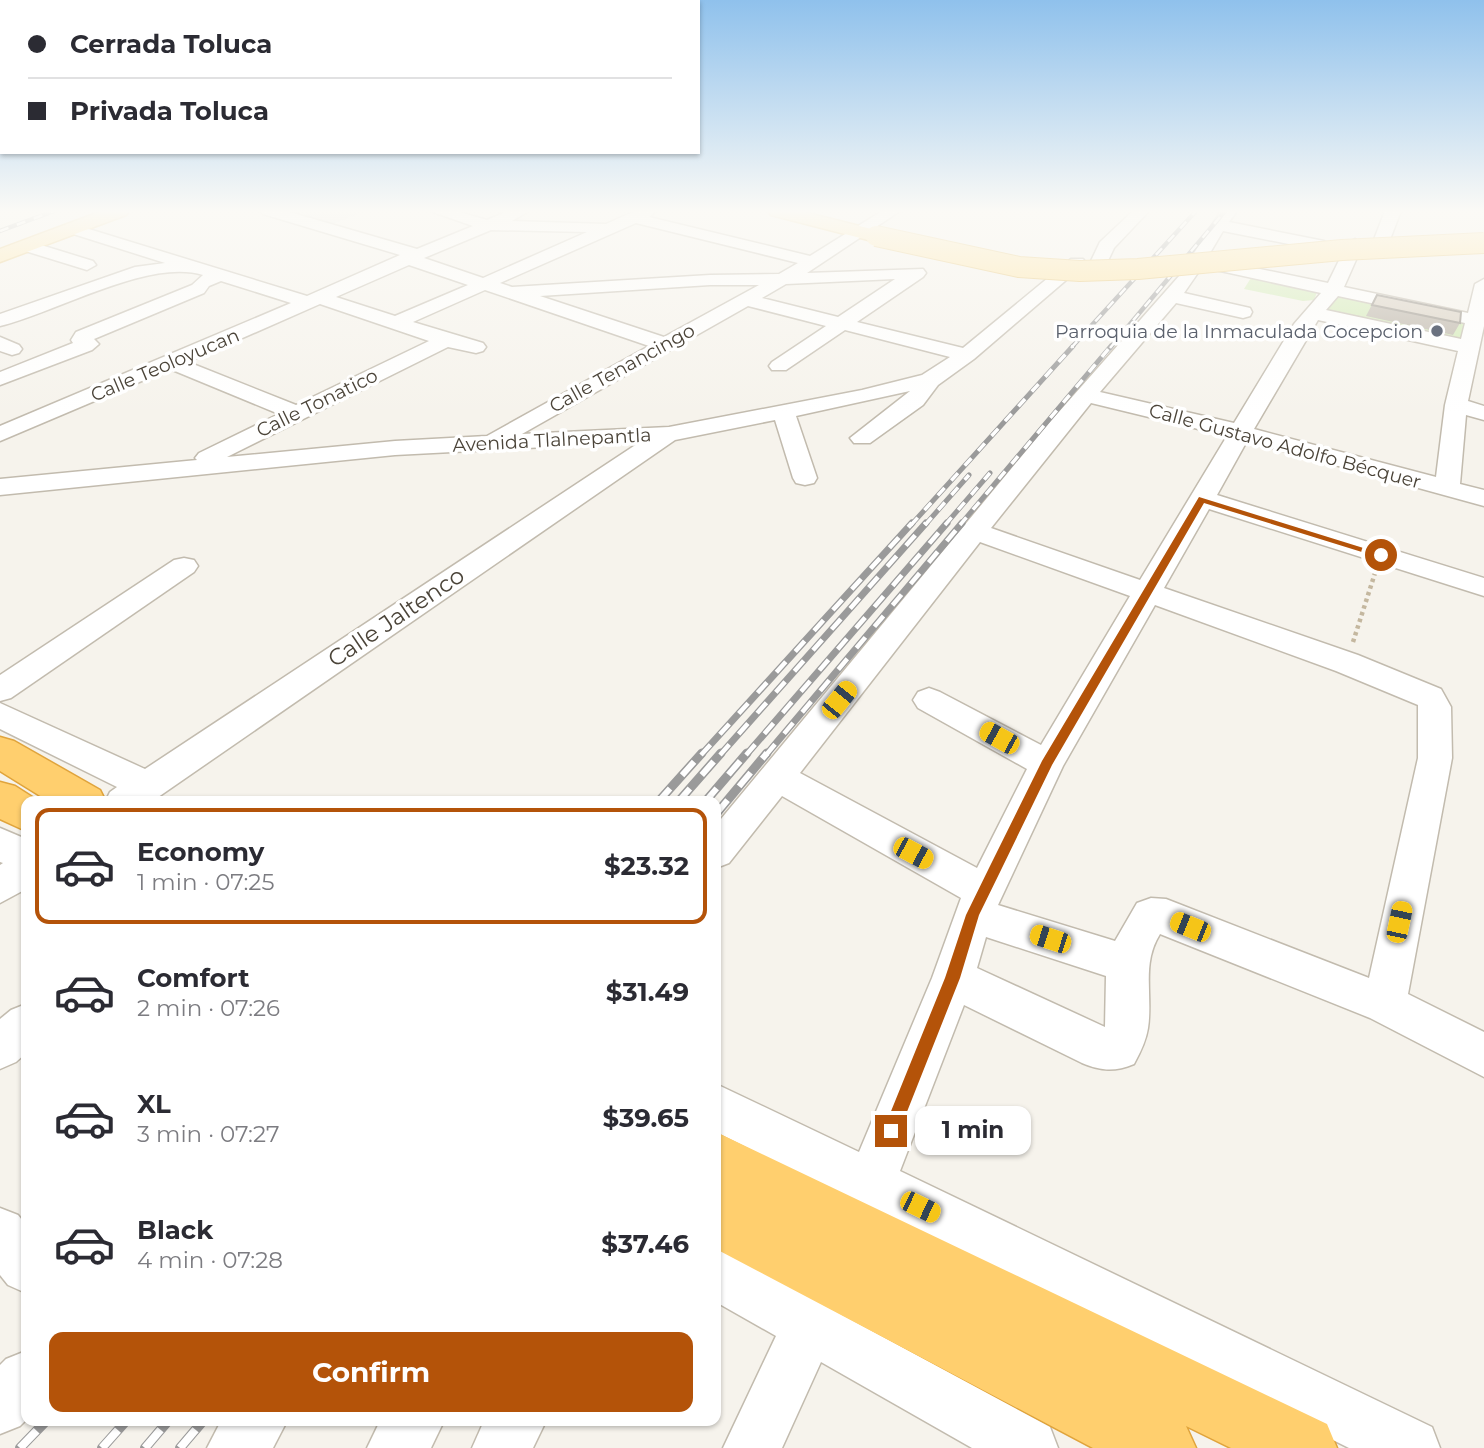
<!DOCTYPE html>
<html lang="en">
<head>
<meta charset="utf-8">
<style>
  :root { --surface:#fff; --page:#f7f7f7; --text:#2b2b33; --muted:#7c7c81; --line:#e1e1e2; --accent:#b45309 }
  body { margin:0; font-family:Montserrat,sans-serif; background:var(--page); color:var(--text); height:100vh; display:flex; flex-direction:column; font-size:26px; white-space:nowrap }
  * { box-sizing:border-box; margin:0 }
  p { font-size:23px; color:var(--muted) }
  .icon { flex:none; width:38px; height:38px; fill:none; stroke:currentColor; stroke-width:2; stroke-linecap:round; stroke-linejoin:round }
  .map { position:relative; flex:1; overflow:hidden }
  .sheet { position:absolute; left:21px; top:796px; width:700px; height:630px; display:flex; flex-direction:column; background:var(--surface); border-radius:14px; box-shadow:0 2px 5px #0004 }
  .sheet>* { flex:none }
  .banner { position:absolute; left:0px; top:0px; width:700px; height:154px; box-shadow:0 2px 5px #0004; display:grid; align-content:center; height:154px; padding:0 28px; background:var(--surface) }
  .end { position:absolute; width:32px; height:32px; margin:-16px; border:9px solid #b45309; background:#fff; box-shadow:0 0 0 4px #fff }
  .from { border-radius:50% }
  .bubble { position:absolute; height:49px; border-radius:14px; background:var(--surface); box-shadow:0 2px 5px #0004; font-size:23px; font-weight:700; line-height:49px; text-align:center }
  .car { position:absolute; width:21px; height:42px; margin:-21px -10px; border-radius:9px; box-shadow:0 0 5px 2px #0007; background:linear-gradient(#f5c518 24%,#345 0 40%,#f5c518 0 76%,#345 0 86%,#f5c518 0) }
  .banner b { display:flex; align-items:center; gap:24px; height:66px; font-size:26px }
  .banner b+b { border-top:2px solid var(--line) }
  .banner i { width:18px; height:18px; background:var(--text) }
  ul { padding:12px 0 0; list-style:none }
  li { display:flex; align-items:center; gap:21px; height:116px; margin:0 14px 10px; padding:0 14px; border:4px solid transparent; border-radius:14px }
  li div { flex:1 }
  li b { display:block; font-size:26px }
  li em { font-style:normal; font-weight:700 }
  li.on { border-color:var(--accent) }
  li>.icon { width:63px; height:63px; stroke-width:1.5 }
  .primary-button { display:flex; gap:14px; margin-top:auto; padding:14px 28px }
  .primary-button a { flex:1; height:80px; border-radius:14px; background:var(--accent); color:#fff; font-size:28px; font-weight:700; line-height:80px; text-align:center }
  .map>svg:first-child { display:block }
  .industrial { fill:#e6e2dd }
  .green { fill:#d2eab5 }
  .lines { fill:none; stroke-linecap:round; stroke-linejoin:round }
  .minor-casing { stroke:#c2bbae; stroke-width:3 }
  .major-casing { stroke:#e6c16a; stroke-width:3 }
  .highway-casing { stroke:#e0a43c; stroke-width:3 }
  .path { stroke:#c4b79f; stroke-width:4.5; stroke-dasharray:3.5 3.5; stroke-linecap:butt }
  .minor { fill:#fff; fill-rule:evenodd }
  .major { fill:#ffe39c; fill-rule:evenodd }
  .highway { fill:#ffcf6e; fill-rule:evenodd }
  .rail-far4-casing { stroke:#9a9a9a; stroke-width:4.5 }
  .rail-far3-casing { stroke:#9a9a9a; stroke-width:5 }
  .rail-far2-casing { stroke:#9a9a9a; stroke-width:7 }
  .rail-far1-casing { stroke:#9a9a9a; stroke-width:9 }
  .rail-casing { stroke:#9a9a9a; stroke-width:10 }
  .rail-far4 { stroke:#fff; stroke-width:2.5; stroke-dasharray:9; stroke-linecap:butt }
  .rail-far3 { stroke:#fff; stroke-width:3.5; stroke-dasharray:10; stroke-linecap:butt }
  .rail-far2 { stroke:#fff; stroke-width:4.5; stroke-dasharray:14; stroke-linecap:butt }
  .rail-far1 { stroke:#fff; stroke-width:6; stroke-dasharray:18; stroke-linecap:butt }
  .rail { stroke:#fff; stroke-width:8; stroke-dasharray:24; stroke-linecap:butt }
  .major-bridge-casing { stroke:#e6c16a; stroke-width:22; stroke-linecap:butt }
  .major-bridge { stroke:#ffe39c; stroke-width:20 }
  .wall { fill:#bab2a6 }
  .building { fill:#d8cfc1; stroke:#979187; stroke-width:2 }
  .route { fill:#b45309 }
  .worship-dot { fill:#6b7280; stroke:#fff; stroke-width:2.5 }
  .labels { text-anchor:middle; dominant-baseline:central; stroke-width:7; stroke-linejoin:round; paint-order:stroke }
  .far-worship-label { font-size:19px; fill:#5b616d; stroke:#fff; text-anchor:end }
  .far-street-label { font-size:19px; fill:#4b4439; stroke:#fff }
  .street-label { font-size:23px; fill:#4b4439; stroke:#fff }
</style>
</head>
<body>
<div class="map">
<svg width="1484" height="1448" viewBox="0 0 1484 1448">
  <rect width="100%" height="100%" fill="#f6f3ec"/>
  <polygon class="industrial" points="282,211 366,211 330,225"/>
  <g class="green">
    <polygon points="1254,273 1319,287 1314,300 1303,301 1244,289"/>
    <polygon points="1337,291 1472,319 1461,346 1314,312"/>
  </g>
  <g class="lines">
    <defs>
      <g id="minor">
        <path d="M261 211H286L417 249 473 226 430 211H456L487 220 508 211H529L512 221 606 224 635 211H656L649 217 810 256 882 211H900L807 273 923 269 926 273 923 277 857 322 963 348 1071 259H1083L1086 263 974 359 938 385 923 405 870 443H854L850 438 910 391 796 416 817 478 814 483 805 485 796 483 793 478 775 420 675 440 151 802H105L110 792 117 787 0 729V703L145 769 640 442 395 455 0 495V479L197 460 195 458 199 453 279 414 170 369 0 441V426L291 303 221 281 209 286 204 293 94 339 99 344 92 350 0 385V372L73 343 71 340 76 332 192 285 203 275C149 258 57 312 0 326V314L135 267 165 263 67 232 65 229 67 226H79L307 296 400 255 263 214ZM636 223 798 263 779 274 710 275 512 287 500 283ZM491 230 587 232 483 278 424 258ZM409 265 468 285 395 316 336 297ZM895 279 838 317 762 298 786 284ZM710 285H759L664 337 540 296ZM485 290 649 346 487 436 395 441 227 457 448 347 476 353 483 351 486 347 483 343 413 322ZM320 304 429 341 296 405 188 362ZM748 306 826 326 772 362 769 366 772 370H786L845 330 950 357 922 375 862 390 669 427 522 434Z"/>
        <polygon points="1133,211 1149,211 1114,248 1106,265 1094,265 1091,261 1100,242"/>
        <path d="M1221 211H1237L1229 222 1324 241 1332 246 1324 251 1223 231 1207 258 1328 283 1347 244 1355 239 1363 244 1344 287 1468 313 1475 284 1484 279V326L1468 401 1484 406V420L1466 415 1460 484 1484 490V506L1247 441 1217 495 1484 578V596L1209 509 1164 588 1358 655 1441 689 1451 707 1452 758 1408 994 1484 1032V1077L1370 1018 1160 934C1141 964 1153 995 1148 1028 1146 1041 1140 1053 1134 1064 1115 1072 1101 1071 1082 1063L964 1005 900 1171 1432 1427 1440 1448H1349L716 1132V1084L859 1152 932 978 961 898 782 796 729 863 716 868V825L1050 422 1180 275ZM1202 267 1321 293 1294 324 1234 423 1100 392 1176 303 1243 318 1250 316 1252 312 1250 308 1184 293ZM1338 296 1465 323 1461 339 1326 310ZM1318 320 1458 351 1445 405 1436 477 1254 429ZM1091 403 1227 436 1140 580 991 528ZM980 542 1130 596 1041 745 940 692 929 688 918 692 913 700 918 708 1027 769 977 868 800 773ZM1155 605 1336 671 1418 705V758L1369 978 1166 899 1151 898 1137 903 1115 941 998 905 1063 766ZM986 937 1106 976 1105 1027 977 968Z"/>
        <polygon points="1385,211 1401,211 1389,242 1381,247 1373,242"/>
        <polygon points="28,241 93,261 96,265 87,270 22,250 20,246 22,242"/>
        <polygon points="0,337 19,345 22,349 19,353 12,355 0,351"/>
        <polygon points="184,558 194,560 198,566 194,572 11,698 0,701 0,675 174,560"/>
        <polygon points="0,828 26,839 26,889 0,903 0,865 3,863 0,862"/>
        <polygon points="26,1004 26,1053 16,1062 0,1069 0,1019 11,1010"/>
        <polygon points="0,1208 18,1215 26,1225 26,1293 8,1285 0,1275"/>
        <polygon points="716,1247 1050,1427 1058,1448 972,1448 821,1362 782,1448 723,1448 776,1336 716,1302"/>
        <polygon points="26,1351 26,1420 20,1426 0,1434 0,1365 6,1359"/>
        <polygon points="221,1421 287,1421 273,1448 207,1448"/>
        <polygon points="380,1421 444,1421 431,1448 367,1448"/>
        <polygon points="484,1421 546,1421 533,1448 472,1448"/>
      </g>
      <g id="major">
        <polygon points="102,211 129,211 126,215 0,262 0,249"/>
        <polygon points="768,211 800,211 883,232 885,236 876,242 771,215"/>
      </g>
      <g id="highway">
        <polygon points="0,737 14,741 100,790 106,802 50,802 0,771"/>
        <polygon points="0,782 15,786 40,802 26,802 26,831 0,819"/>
        <polygon points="716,1132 1327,1424 1337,1448 1231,1448 1186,1426 1196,1448 1093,1448 716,1249"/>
      </g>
    </defs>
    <use href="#minor" class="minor-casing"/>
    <use href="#major" class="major-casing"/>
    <use href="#highway" class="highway-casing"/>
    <polyline class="path" points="1353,642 1376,570"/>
    <use href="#minor" class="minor"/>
    <use href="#major" class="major"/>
    <use href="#highway" class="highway"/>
    <defs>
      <g id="rail-far4">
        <polyline points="0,231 54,211"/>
        <polyline points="1071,348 1196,211"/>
        <polyline points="1110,348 1225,211"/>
      </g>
      <g id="rail-far3">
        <polyline points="911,525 1073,346"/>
        <polyline points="925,525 969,475"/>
        <polyline points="945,525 990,473"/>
        <polyline points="960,525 1111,346"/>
      </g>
      <g id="rail-far2">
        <polyline points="701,755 912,523"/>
        <polyline points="720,755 926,523"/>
        <polyline points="746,755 947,523"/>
        <polyline points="766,755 962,523"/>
      </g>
      <g id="rail-far1">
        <polyline points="658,802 702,753"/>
        <polyline points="678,802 721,753"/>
        <polyline points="705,802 747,753"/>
        <polyline points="716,814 767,753"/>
      </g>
      <g id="rail">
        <polyline points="20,1448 46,1421"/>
        <polyline points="102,1448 126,1421"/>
        <polyline points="145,1448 168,1421"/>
        <polyline points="180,1448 203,1421"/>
      </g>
    </defs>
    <use href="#rail-far4" class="rail-far4-casing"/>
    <use href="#rail-far3" class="rail-far3-casing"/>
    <use href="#rail-far2" class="rail-far2-casing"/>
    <use href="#rail-far1" class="rail-far1-casing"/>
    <use href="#rail" class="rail-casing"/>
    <use href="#rail-far4" class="rail-far4"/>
    <use href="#rail-far3" class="rail-far3"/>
    <use href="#rail-far2" class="rail-far2"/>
    <use href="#rail-far1" class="rail-far1"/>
    <use href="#rail" class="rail"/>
    <defs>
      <polyline id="major-bridge" points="876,236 1019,267 1080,271 1138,269 1342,250 1484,243"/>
    </defs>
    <use href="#major-bridge" class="major-bridge-casing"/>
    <use href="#major-bridge" class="major-bridge"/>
  </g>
  <polygon class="wall" points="1377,295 1460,323 1453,335 1366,316"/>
  <polygon class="building" points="1377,295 1461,312 1460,323 1372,305"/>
  <linearGradient id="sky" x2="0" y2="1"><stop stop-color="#8fc1ec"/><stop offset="0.51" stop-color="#fbfaf6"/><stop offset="1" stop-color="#fbfaf6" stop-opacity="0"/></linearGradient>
  <rect width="1484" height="414" fill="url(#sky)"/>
  <polygon class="route" points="1199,497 1386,555 1378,557 1204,503 1052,765 1001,870 979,915 960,978 897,1137 891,1139 886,1137 883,1131 945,978 966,915 990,866 1042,761"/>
  <circle class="worship-dot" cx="1437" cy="331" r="7"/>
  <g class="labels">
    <g class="far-worship-label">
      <text x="1423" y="331">Parroquia de la Inmaculada Cocepcion</text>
    </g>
    <g class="far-street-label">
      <text transform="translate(165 365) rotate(-23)">Calle Teoloyucan</text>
      <text transform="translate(622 368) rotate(-29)">Calle Tenancingo</text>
      <text transform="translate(317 403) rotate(-26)">Calle Tonatico</text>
      <text transform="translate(552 440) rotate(-3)">Avenida Tlalnepantla</text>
      <text transform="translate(1285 446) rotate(15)">Calle Gustavo Adolfo Bécquer</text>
    </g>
    <g class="street-label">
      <text transform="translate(396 617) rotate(-34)">Calle Jaltenco</text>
    </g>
  </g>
</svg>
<i class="end from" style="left:1381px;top:555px"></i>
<i class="end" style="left:891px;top:1131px"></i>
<div class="bubble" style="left:915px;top:1106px;width:116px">1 min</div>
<i class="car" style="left:839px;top:700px;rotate:39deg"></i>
<i class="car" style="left:999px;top:738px;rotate:299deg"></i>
<i class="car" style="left:913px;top:853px;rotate:118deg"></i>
<i class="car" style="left:1399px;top:922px;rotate:12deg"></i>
<i class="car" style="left:1190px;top:927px;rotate:292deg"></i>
<i class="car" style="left:1050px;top:939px;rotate:288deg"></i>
<i class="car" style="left:920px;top:1207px;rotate:116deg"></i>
<div class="banner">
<b><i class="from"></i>Cerrada Toluca</b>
<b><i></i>Privada Toluca</b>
</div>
<section class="sheet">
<ul>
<li class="on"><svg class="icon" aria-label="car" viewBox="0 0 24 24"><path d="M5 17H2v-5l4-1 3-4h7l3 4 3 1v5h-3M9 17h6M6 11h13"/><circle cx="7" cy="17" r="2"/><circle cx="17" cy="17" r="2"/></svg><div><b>Economy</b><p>1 min · 07:25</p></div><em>$23.32</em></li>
<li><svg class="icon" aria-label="car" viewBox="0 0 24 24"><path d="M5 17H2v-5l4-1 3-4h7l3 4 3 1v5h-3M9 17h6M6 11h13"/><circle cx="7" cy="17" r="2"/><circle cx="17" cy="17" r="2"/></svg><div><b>Comfort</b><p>2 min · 07:26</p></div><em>$31.49</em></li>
<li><svg class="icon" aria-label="car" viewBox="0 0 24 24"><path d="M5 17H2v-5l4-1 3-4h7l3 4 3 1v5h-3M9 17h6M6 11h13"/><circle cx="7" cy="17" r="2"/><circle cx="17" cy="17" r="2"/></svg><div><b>XL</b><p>3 min · 07:27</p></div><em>$39.65</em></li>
<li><svg class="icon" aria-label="car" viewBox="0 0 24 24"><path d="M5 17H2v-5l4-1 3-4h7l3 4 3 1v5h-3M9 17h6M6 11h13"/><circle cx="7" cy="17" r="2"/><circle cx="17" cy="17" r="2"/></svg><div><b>Black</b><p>4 min · 07:28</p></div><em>$37.46</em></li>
</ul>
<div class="primary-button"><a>Confirm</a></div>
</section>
</div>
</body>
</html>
